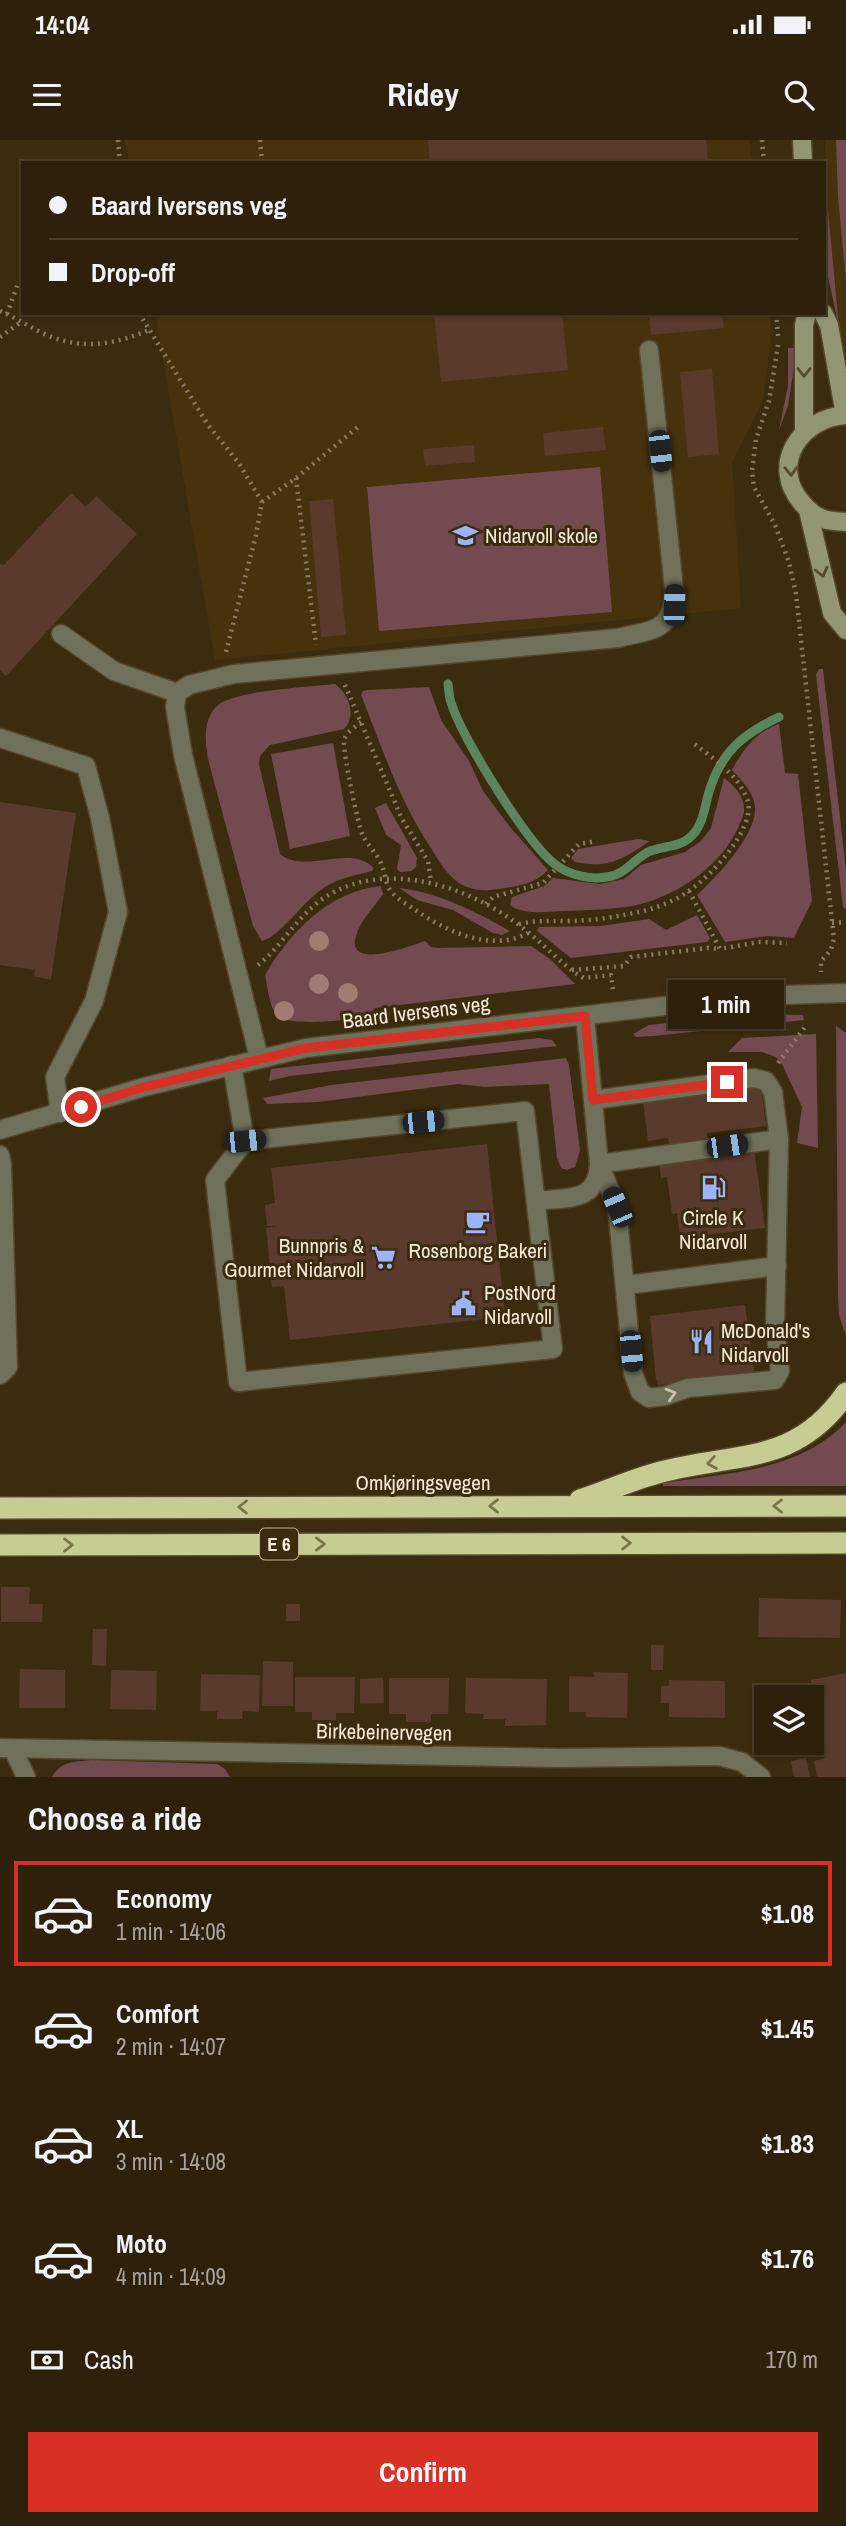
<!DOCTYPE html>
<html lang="en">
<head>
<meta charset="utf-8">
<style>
  :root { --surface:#2d210b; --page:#352914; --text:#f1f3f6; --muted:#a7a39d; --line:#483e2c; --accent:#d93025 }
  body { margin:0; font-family:"Archivo Narrow",sans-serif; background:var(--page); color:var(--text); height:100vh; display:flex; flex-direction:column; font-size:26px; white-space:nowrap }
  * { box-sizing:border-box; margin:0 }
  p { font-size:23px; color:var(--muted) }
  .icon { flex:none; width:38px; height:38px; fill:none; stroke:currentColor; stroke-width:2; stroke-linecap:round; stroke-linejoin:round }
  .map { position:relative; height:1637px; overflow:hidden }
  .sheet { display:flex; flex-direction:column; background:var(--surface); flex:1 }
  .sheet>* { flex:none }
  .guide { position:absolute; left:21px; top:21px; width:805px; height:154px; border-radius:0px; box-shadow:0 2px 5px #0004,0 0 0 2px var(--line); display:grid; align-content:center; height:154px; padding:0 28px; background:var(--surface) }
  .controls { position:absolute; left:754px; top:1545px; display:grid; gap:14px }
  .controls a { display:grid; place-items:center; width:70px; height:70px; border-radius:0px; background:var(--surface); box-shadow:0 2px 5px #0004,0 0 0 2px var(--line); font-size:35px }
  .end { position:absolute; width:32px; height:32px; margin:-16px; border:9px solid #d93025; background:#fff; box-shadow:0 0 0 4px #fff }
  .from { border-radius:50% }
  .bubble { position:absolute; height:49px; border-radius:0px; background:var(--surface); box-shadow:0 2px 5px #0004,0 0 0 2px var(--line); font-size:23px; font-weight:800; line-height:49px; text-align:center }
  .car { position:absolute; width:21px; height:42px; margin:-21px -10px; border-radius:9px; box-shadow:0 0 5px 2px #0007; background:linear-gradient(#222 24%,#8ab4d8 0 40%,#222 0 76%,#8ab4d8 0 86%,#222 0) }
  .guide b { display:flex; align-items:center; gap:24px; height:66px; font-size:26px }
  .guide b+b { border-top:2px solid var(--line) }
  .guide i { width:18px; height:18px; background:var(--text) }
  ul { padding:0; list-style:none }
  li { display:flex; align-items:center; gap:21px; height:105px; margin:0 14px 10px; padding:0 14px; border:4px solid transparent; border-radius:0px }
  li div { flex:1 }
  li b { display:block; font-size:26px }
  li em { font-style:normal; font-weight:800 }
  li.active { border-color:var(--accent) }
  li>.icon { width:63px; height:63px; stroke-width:1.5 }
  h2 { padding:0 28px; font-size:32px; line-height:84px }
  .pay { display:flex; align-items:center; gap:18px; height:77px; padding:0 28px; font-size:26px }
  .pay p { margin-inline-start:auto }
  .primary-button { display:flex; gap:14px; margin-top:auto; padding:14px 28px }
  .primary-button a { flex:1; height:80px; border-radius:0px; background:var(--accent); color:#fff; font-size:28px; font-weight:800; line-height:80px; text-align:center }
  .status { display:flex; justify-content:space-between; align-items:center; height:49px; padding:0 35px; background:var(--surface); direction:ltr }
  .status svg { height:19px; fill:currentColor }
  header { display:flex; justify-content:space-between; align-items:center; height:91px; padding:0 28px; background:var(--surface); font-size:32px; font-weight:800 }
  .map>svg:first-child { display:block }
  .built { fill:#47320d }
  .green { fill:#734a4f }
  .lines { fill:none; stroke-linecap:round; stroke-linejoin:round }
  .stream { stroke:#5a855d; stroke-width:9 }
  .building { fill:#593a2c }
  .lane-casing { stroke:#56472c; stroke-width:21 }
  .street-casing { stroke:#56472c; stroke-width:21 }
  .secondary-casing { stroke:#56472c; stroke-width:21 }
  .highway-casing { stroke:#56472c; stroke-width:24 }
  .path { stroke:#897b63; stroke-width:4.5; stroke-dasharray:2 5; stroke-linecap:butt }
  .lane { stroke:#6f715a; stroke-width:18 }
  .street { stroke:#6f715a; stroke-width:18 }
  .secondary { stroke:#929672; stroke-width:18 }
  .highway { stroke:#c7cc93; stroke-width:21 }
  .tree { fill:#a17c72 }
  .oneway { stroke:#564c2d }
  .oneway2 { stroke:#c7c0ae }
  .oneway3 { stroke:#7b744a }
  .route { stroke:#d93025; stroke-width:9 }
  .labels { text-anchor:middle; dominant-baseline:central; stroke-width:6; stroke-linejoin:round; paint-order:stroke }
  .shield { fill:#3c2c0f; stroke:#beb29e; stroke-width:2 }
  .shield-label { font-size:19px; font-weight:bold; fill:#f6ebdb }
  .poi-label { font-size:21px; fill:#f6ebdb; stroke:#3c2c0f; text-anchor:start }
  .street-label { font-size:21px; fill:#f6ebdb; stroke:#3c2c0f }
</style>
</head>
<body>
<div class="status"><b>14:04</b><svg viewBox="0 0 49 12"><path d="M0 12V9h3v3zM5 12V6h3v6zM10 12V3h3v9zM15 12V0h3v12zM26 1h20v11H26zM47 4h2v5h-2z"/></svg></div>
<header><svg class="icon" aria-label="menu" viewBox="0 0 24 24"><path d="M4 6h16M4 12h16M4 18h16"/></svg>Ridey<svg class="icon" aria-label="search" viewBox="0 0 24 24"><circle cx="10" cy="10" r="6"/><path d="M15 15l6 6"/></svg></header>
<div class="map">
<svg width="846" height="1637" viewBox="0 0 846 1637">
  <rect width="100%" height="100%" fill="#3c2c0f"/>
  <g class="built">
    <polygon points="125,0 749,0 752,23 129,23"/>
    <polygon points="825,0 846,0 846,218 826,128"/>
    <polygon points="155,173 769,173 772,193 763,260 732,322 741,468 215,520"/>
  </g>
  <g class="green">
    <polygon points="836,0 846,0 846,140 838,57"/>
    <polygon points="826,49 839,187 826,128"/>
    <polygon points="788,208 797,208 788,266 779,290 788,246"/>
    <polygon points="600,327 612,472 379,491 367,347"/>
    <polygon points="819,529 823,529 846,730 846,769 843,767 816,535"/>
    <path d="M335 544C349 554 357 576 344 589L270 605 260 616 259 624 280 714C305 735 350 703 374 728L372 731C356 735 339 738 325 747 306 758 280 797 262 801L253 786 209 623C205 604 202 580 217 566 234 550 311 547 335 544Z"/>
    <path d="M429 547 441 580 469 621 483 651 510 687 548 730C537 742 521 746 505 748 490 751 472 752 459 743 447 735 439 721 432 710 400 662 382 608 361 555L363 551 367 550Z"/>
    <path d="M779 584 785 633 798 634 812 761 794 798 768 796 725 802 697 755C716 737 753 699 755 671 756 654 742 641 732 630 743 609 757 591 779 584Z"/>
    <polygon points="333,603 350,696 290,709 271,614"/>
    <path d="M724 638C733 645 744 655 744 668 745 675 740 682 738 688 721 724 685 750 648 762 621 770 590 770 562 771 547 772 522 775 510 765L512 757 544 746 553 738 600 744 624 739 641 725 685 712 701 701 711 688Z"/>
    <polygon points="386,663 417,718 416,727 411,731 400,732 397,729 401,705 386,695 375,668"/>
    <path d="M638 699 650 701C623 719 609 729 575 722L571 718 578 709Z"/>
    <path d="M381 746 383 754C374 767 360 781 356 796 345 832 412 805 425 801L431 807 438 808 531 806 550 819 575 844 375 868C372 871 370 874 366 875 353 881 290 886 279 877 269 869 268 847 265 835 290 792 329 751 381 746Z"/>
    <path d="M399 748C440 753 474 771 510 791L502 795 493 793 453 770 417 760Z"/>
    <polygon points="697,775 710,798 707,802 571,818 537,791 539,787 601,786 649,779 666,790"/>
    <polygon points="753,874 803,875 804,880 654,896 636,897 633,894 649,885"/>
    <polygon points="836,886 846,893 846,1196 839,1175 838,1155"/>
    <polygon points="816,894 818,1008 797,1003 802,967 783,926 776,917 762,912 728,912 742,898"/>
    <polygon points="539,898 552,900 557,906 290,936 269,941 271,929"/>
    <polygon points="566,918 569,925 580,1010 575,1027 567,1030 561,1028 557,1018 549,944 485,947 458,944 318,962 267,964 263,958 331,945"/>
    <path d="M846 1282V1346H663V1343C726 1333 801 1331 846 1282Z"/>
    <path d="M91 1620 217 1624 225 1629 230 1637H52C61 1621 74 1622 91 1620Z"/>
  </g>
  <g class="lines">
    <path class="stream" d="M448 544C449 551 449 559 452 565 462 598 529 706 556 725 569 735 591 740 607 737 625 735 633 720 648 712 660 706 677 708 688 699 703 688 704 669 709 652 721 612 743 594 779 577"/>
  </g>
  <g class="building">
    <polygon points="428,0 706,0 708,23 430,23"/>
    <polygon points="434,173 562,173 568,230 441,242"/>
    <polygon points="609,173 642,173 642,175 609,178"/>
    <polygon points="649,173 722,173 724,188 651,195"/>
    <polygon points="712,229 719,314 688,317 680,232"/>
    <polygon points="603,287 606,310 545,316 543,293"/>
    <polygon points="474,305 475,322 425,326 423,309"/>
    <polygon points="71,353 86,367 96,356 137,394 6,536 0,530 0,424 4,425"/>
    <polygon points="333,359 346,495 321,497 309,361"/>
    <polygon points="0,662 76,673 51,840 34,836 35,830 0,825"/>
    <polygon points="761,946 766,986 707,993 709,1008 754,1009 765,1088 680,1098 677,1073 672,1074 667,1037 661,1038 658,1014 670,1013 668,998 648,1001 643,960"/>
    <polygon points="487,1004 505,1177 290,1200 284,1146 272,1147 266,1088 278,1086 267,1086 265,1065 275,1063 271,1028"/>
    <polygon points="745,1165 754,1229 753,1234 658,1245 657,1240 656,1240 650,1176"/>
    <polygon points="1,1447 30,1447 29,1464 43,1464 42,1482 1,1482"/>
    <polygon points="759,1458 841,1460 840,1498 758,1497"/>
    <rect x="286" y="1464" width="14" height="17"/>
    <polygon points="93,1489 107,1489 106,1526 92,1525"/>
    <polygon points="651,1505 664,1505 663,1530 651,1530"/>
    <polygon points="263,1521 293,1522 293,1566 262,1566"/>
    <polygon points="20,1529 65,1530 65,1568 19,1568"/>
    <polygon points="111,1530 157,1531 156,1570 110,1569"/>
    <polygon points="594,1532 628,1533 627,1578 586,1577 586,1572 569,1572 569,1536 594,1537"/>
    <polygon points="846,1533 846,1637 817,1637 814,1621 825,1618 823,1604 811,1606 810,1603 812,1603 812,1585 819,1584 816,1569 812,1570 812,1558 801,1558 800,1552 812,1549 811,1540"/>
    <polygon points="201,1534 260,1535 259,1572 243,1571 242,1579 217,1579 217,1571 200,1571"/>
    <polygon points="295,1537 355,1537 354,1573 336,1573 336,1580 312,1580 312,1572 295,1572"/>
    <polygon points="383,1538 384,1563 360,1564 360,1539"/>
    <polygon points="389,1538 449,1538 448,1574 431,1574 431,1582 406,1582 406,1574 389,1574"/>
    <polygon points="466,1538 547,1539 546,1585 505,1586 505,1579 483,1579 484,1574 465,1573"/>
    <polygon points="669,1540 725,1541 725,1578 669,1577 669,1563 661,1563 661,1546 669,1546"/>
    <polygon points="793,1549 794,1558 779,1558 778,1552"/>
    <polygon points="788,1603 803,1603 805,1611 790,1614"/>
    <polygon points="806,1618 810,1637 794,1637 791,1621"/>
  </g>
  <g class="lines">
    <defs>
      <g id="lane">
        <path d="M61 494 114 531 177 553 189 545 234 534 618 498C654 489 672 493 674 449L649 210"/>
        <polyline points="0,598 86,626 100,678 118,772 94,861 55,937 60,973"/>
        <polyline points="232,925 245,1001"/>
        <polyline points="593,960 754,938 766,941 773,952 779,999 599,1024 617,1067 633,1233 640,1252 649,1258 665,1256 688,1248 775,1240 780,1231 775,1186 779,999"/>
        <polygon points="525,971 553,1209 238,1242 215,1040 245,1001"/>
        <polyline points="0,1015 2,1024 8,1227 0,1235"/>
        <path d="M537 1061C568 1057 597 1063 599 1024L585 876"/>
        <polyline points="626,1145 777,1126"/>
      </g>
      <g id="street">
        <polyline points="177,553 175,567 183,615 259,918"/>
        <polyline points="0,990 144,947 306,908 699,862 784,855 846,853"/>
        <polyline points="0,1608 559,1618 719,1616 742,1622 761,1637"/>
        <polyline points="13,1609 26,1637"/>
      </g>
      <g id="secondary">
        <polyline points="802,0 803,23"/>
        <polyline points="823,173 829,185 845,275"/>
        <path d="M846 275C800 278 769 325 802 363 808 370 816 377 824 379 831 382 839 381 846 382"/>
        <polyline points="804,291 804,185 807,173"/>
        <polyline points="808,370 832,473 846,490"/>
      </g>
      <g id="highway">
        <path d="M580 1360C607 1351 634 1339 661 1332 736 1312 796 1326 846 1253"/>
        <polyline points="0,1368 846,1366"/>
        <polyline points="0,1405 846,1403"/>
      </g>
    </defs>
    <use href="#lane" class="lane-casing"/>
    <use href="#street" class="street-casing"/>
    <use href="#secondary" class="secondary-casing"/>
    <use href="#highway" class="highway-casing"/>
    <g class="path">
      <polyline points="118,0 120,23"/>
      <polyline points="260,0 262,23"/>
      <polyline points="762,0 764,23"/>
      <path d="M0 171C17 178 32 189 49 196 84 210 116 204 149 190"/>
      <polyline points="139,173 208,285 238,322 262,362 256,395 226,512"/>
      <polyline points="776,173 778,196"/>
      <polyline points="7,174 18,143"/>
      <polyline points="0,197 21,182"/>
      <polyline points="778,205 769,261 756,299 752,331 754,347 775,385 789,422 796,454 834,799 831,810 821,821 821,832"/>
      <polyline points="296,338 316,505"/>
      <polyline points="262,362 296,338 358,287"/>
      <polyline points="345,545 402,679 428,721 431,742"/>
      <path d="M361 582C355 587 345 593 344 601 343 612 358 686 363 696 368 705 376 713 381 723 385 731 385 741 389 748 394 757 406 764 414 769 445 791 491 813 528 793"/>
      <polyline points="689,751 720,809 759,802 787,803"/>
      <polyline points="486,764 493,757 543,743 579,704 597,701"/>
      <polyline points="832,783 846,782"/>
      <path d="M519 784C537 780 554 781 573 781 597 780 623 776 647 770 662 766 678 759 690 750 711 736 758 686 747 659 738 634 712 618 692 602"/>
      <path d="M258 825C281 807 296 778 321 760 380 718 465 744 519 785 539 800 556 818 575 833L584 838 611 835 613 849"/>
      <polyline points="572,830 624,826 631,817 708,808 720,809"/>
      <polyline points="778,923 805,887"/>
    </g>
    <use href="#lane" class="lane"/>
    <use href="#street" class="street"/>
    <use href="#secondary" class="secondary"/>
    <use href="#highway" class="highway"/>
  </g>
  <g class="tree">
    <circle cx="319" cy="801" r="10"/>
    <circle cx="319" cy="844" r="10"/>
    <circle cx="348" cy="853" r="10"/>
    <circle cx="284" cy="871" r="10"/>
  </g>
  <defs><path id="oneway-chevron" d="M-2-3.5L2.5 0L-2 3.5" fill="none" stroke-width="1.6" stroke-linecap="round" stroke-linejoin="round" transform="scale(1.75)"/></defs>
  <g class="oneway">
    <use href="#oneway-chevron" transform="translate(804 232) rotate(90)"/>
    <use href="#oneway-chevron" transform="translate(791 331) rotate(88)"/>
    <use href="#oneway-chevron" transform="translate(822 432) rotate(77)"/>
  </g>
  <use class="oneway2" href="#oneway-chevron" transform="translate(671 1254) rotate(-16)"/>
  <g class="oneway3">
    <use href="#oneway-chevron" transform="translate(712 1323) rotate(170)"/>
    <use href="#oneway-chevron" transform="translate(494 1366) rotate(180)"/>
    <use href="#oneway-chevron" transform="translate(778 1366) rotate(-180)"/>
    <use href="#oneway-chevron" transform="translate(243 1367) rotate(180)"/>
    <use href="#oneway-chevron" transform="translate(626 1403)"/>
    <use href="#oneway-chevron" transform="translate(320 1404)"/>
    <use href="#oneway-chevron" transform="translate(68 1405)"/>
  </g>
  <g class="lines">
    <polyline class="route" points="81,967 144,947 306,908 585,876 593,960 727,942"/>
  </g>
  <defs>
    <symbol id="school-bare" viewBox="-9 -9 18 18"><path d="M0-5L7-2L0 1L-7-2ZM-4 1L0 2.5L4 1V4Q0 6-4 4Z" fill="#9cb4fd" stroke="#3c2c0f" stroke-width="2.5" paint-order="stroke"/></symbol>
    <symbol id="fuel-bare" viewBox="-9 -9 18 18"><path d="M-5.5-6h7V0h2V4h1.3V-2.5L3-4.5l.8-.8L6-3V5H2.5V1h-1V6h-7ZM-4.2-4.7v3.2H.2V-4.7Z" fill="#9cb4fd" stroke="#3c2c0f" stroke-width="2.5" paint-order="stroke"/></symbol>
    <symbol id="cafe-bare" viewBox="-9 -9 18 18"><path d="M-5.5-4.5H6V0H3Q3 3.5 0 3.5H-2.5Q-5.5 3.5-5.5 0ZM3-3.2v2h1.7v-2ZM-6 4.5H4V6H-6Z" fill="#9cb4fd" stroke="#3c2c0f" stroke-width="2.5" paint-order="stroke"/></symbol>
    <symbol id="supermarket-bare" viewBox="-9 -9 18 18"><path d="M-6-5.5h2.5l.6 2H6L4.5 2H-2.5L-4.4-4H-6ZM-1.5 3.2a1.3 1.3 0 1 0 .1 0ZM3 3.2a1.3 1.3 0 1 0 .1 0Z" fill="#9cb4fd" stroke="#3c2c0f" stroke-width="2.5" paint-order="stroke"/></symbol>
    <symbol id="civic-bare" viewBox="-9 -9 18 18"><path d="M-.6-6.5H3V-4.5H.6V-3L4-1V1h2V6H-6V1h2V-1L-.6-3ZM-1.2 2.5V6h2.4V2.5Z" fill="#9cb4fd" stroke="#3c2c0f" stroke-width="2.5" paint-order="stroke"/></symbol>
    <symbol id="restaurant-bare" viewBox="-9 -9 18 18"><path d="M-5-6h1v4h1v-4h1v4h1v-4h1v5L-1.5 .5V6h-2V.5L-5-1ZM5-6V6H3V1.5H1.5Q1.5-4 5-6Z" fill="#9cb4fd" stroke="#3c2c0f" stroke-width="2.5" paint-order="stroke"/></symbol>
  </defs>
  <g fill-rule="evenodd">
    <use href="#school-bare" x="448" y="378" width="35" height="35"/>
    <use href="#fuel-bare" x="696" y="1030" width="35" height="35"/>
    <use href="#cafe-bare" x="460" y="1064" width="35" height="35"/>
    <use href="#supermarket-bare" x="366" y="1100" width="35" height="35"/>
    <use href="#civic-bare" x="446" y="1146" width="35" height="35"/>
    <use href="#restaurant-bare" x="684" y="1184" width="35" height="35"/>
  </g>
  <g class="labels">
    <rect class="shield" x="260" y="1388.5" width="38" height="31" rx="5"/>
    <g class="shield-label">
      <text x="279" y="1404">E 6</text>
    </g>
    <g class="poi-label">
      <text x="485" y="395">Nidarvoll skole</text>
      <text x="713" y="1077" text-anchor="middle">Circle K<tspan x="713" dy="24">Nidarvoll</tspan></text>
      <text x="364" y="1105" text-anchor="end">Bunnpris &amp;<tspan x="364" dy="24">Gourmet Nidarvoll</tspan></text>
      <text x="478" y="1110" text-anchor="middle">Rosenborg Bakeri</text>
      <text x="484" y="1152">PostNord<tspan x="484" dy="24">Nidarvoll</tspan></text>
      <text x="721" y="1190">McDonald's<tspan x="721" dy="24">Nidarvoll</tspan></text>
    </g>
    <g class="street-label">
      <text transform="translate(416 872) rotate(-7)">Baard Iversens veg</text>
      <text x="423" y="1342">Omkjøringsvegen</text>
      <text transform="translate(384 1592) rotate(1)">Birkebeinervegen</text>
    </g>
  </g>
</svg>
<div class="controls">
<a><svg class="icon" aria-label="layers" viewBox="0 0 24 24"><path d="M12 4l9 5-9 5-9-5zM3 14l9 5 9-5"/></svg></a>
</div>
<i class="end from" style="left:81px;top:967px"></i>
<i class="end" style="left:727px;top:942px"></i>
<div class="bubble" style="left:668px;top:840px;width:116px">1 min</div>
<i class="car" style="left:660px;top:311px;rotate:174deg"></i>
<i class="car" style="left:674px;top:465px;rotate:2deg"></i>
<i class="car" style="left:423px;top:982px;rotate:84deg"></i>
<i class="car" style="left:245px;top:1001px;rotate:84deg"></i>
<i class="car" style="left:727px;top:1006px;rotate:82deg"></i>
<i class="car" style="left:617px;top:1067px;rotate:337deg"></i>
<i class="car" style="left:631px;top:1211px;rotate:175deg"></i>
<div class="guide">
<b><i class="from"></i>Baard Iversens veg</b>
<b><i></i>Drop-off</b>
</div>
</div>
<section class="sheet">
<h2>Choose a ride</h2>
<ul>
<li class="active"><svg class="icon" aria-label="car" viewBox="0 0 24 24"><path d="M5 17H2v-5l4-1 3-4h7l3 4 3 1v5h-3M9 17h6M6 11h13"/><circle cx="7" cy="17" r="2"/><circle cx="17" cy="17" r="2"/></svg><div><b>Economy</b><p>1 min · 14:06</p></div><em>$1.08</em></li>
<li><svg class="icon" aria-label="car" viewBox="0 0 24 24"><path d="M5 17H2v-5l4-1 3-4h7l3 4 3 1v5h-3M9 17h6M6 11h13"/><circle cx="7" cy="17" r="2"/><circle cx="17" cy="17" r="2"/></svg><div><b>Comfort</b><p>2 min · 14:07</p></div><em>$1.45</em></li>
<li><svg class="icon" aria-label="car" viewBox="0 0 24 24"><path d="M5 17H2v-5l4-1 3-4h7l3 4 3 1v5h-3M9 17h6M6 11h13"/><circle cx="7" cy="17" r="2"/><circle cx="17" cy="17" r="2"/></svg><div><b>XL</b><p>3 min · 14:08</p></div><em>$1.83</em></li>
<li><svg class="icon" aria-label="car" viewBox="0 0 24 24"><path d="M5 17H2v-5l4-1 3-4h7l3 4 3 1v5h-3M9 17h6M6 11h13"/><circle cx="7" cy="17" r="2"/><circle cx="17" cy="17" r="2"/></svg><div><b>Moto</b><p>4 min · 14:09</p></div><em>$1.76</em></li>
</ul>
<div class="pay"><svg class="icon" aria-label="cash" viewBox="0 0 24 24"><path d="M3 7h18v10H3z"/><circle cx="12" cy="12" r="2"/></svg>Cash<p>170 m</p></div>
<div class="primary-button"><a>Confirm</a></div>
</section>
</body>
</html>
